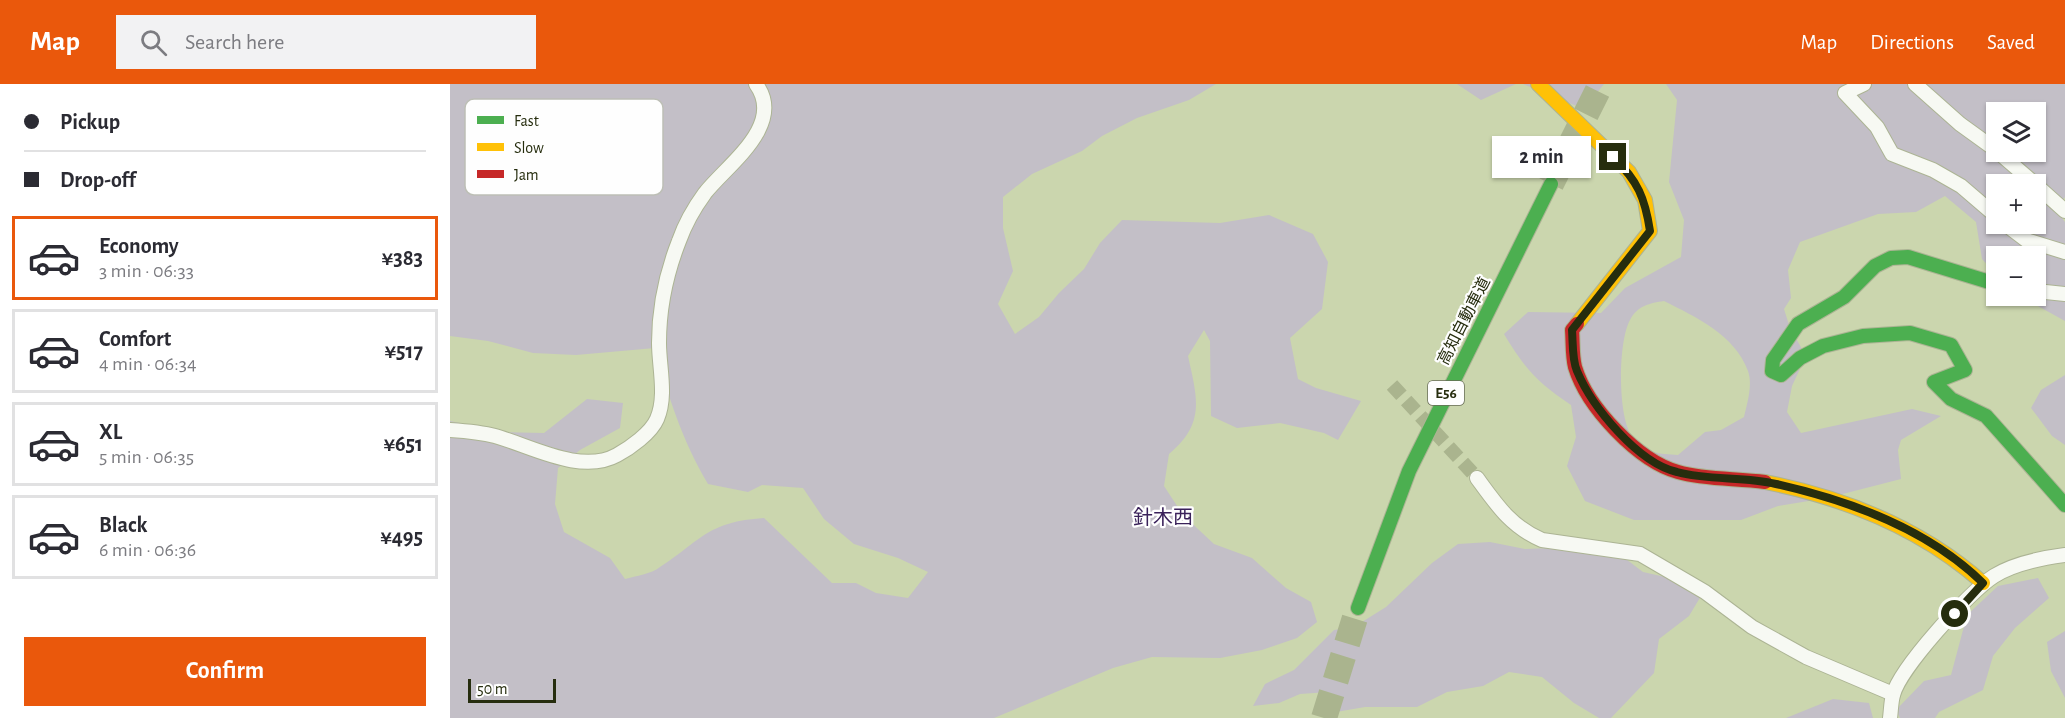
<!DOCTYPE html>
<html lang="en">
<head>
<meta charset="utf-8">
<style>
  :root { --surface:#fff; --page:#f2f2f3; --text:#2b2b33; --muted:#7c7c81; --line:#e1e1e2; --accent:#ea580c }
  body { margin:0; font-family:"Alegreya Sans","Noto Sans JP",sans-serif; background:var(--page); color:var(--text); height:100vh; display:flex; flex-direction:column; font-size:22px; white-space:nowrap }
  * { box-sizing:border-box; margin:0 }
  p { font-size:20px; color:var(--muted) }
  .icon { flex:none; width:33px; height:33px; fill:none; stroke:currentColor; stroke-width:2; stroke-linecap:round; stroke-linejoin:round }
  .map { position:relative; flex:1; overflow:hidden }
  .panel { display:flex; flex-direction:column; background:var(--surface); width:450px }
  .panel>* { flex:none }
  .top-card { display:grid; align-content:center; height:132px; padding:0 24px; background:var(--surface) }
  .tools { position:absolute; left:1536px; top:18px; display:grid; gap:12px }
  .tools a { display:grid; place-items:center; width:60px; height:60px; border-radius:0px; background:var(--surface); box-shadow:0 2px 4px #0004; font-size:30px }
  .scale { position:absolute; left:18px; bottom:15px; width:88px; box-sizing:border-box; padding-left:6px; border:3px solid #262d0e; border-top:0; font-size:16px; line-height:21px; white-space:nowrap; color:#262d0e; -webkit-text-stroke:4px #fefefe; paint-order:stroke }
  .end { position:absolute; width:27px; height:27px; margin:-14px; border:8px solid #262d0e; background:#fff; box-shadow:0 0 0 3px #fff }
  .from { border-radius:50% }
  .bubble { position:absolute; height:42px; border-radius:0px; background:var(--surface); box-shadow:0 2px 4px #0004; font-size:20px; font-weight:700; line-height:42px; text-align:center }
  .top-card b { display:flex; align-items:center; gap:21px; height:57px; font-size:22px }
  .top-card b+b { border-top:2px solid var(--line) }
  .top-card i { width:15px; height:15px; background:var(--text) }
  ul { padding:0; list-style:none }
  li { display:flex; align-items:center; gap:18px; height:84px; margin:0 12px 9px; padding:0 12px; border:3px solid var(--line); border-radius:0px }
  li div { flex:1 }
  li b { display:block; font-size:22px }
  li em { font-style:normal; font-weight:700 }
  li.on { border-color:var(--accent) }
  li>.icon { width:54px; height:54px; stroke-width:1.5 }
  .button { display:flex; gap:12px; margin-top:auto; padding:12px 24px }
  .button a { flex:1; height:69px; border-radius:0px; background:var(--accent); color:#fff; font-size:24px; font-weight:700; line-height:69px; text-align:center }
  header { display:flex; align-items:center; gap:36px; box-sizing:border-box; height:84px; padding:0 30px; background:var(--accent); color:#fff }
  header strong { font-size:28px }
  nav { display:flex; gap:33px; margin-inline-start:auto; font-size:21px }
  .search { width:420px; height:54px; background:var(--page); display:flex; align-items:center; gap:15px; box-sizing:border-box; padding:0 21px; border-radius:0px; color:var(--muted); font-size:22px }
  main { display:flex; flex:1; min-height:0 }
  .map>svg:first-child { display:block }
  .green { fill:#c3bfc7; fill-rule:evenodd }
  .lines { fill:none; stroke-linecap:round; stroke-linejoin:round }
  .street-tunnel { stroke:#aab48e; stroke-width:14; stroke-dasharray:14 7; stroke-linecap:butt }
  .highway-tunnel { stroke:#aab48e; stroke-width:26; stroke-dasharray:26 13; stroke-linecap:butt }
  .street-casing { stroke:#acb494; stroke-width:16 }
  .fast-casing { stroke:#acb494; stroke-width:16 }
  .slow-casing { stroke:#acb494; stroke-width:16 }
  .jam-casing { stroke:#acb494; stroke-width:16 }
  .street { stroke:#f7f9f3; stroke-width:14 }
  .fast { stroke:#4caf50; stroke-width:14 }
  .slow { stroke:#ffc107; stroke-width:14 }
  .jam { stroke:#c62828; stroke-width:14 }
  .route { stroke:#262d0e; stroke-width:8 }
  .labels { text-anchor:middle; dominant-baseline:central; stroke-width:4.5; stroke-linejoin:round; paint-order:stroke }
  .shield { fill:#fefefe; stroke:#676c56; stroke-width:1.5 }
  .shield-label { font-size:15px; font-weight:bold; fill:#262d0e }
  .street-label { font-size:16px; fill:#262d0e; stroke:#fefefe }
  .quarter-label { font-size:20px; fill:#3a215a; stroke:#fefefe }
  .key { fill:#fefefe; stroke:#bdbfb6; stroke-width:1.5 }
  .key-label { font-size:16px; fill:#262d0e }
</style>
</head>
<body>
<header>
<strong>Map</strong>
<div class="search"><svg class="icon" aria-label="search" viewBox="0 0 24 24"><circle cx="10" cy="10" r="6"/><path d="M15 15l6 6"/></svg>Search here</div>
<nav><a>Map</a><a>Directions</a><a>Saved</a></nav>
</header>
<main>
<section class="panel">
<div class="top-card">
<b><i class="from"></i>Pickup</b>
<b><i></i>Drop-off</b>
</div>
<ul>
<li class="on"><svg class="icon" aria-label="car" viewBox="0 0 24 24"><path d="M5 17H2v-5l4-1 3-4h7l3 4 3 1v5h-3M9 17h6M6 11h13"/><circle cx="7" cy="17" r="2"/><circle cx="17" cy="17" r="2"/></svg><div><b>Economy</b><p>3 min · 06:33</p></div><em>¥383</em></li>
<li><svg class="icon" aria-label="car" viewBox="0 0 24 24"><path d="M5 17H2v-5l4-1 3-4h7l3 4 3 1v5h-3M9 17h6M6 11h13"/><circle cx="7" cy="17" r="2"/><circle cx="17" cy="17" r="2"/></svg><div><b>Comfort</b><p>4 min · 06:34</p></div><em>¥517</em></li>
<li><svg class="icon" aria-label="car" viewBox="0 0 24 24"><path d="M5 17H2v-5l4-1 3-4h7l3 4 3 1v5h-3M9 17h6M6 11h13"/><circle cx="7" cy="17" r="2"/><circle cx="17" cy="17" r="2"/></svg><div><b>XL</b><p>5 min · 06:35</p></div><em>¥651</em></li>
<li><svg class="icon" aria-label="car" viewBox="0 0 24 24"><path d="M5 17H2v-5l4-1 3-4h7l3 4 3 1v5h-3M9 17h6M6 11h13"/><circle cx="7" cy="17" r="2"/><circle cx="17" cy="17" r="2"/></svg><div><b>Black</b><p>6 min · 06:36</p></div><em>¥495</em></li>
</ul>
<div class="button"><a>Confirm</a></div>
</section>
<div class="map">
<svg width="1615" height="634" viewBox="0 0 1615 634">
  <rect width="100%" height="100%" fill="#cbd6ae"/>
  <g class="green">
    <path d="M0 0H766L739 16 687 34 652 52 632 67 582 90 553 113V144L563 187 548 220 565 250 589 233 609 209 634 185 650 159 672 136 770 139 819 131 863 150 878 178 872 225 840 254 848 295 866 304 911 317 888 356 874 349 830 339 787 344 761 332 760 257 754 246 738 272C747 314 756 339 719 370L714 402 733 431 764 460 802 474 836 504 861 518 867 538 847 554 812 566 770 574 702 573 663 584 544 634H0V337L52 348 94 349 137 315 173 319 170 344 130 366 108 384 105 420 114 448 160 474 175 495C186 492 201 490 210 483 253 455 257 438 314 434L382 499H406L426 509 458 514 478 488 448 474 404 460 374 435 353 404 312 401 298 408 258 400C232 356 218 312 205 264L126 271 83 269 38 257 0 252Z"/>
    <polygon points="1007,0 1066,0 1031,16"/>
    <polygon points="1073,0 1154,0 1134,25"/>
    <path d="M1216 0H1615V113L1606 126 1615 138V237L1570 212H1586V172H1546V190L1532 175 1526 138 1495 112 1466 128 1428 130 1350 158 1338 186 1341 214 1334 225 1340 244 1356 272 1342 302 1337 328 1351 349 1462 325 1491 332 1451 356 1448 366 1451 395 1377 414 1328 422 1291 436H1184L1135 417 1117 382 1126 353 1121 321C1087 298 1075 285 1054 250L1078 228 1151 229 1175 204 1231 173 1234 136 1219 98 1227 16ZM1546 28H1586V68H1546ZM1546 100H1586V140H1546ZM1214 217C1246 233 1285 251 1298 287 1303 301 1297 320 1294 333L1271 346 1255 348 1228 371C1210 370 1195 369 1183 354 1167 335 1168 257 1180 236 1187 222 1200 219 1214 217Z"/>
    <polygon points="1615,291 1615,361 1602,352 1581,324 1591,306"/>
    <polygon points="1040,458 1075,465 1126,463 1168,469 1193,488 1224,495 1254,507 1239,532 1209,555 1204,589 1161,634 1149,634 1124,619 1092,593 1059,588 1033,602 997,608 967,623 915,623 886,628 879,608 850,610 829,619 803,622 815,600 844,586 884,546 904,543 936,523 982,479 1008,460"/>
    <polygon points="1588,494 1599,514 1565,544 1543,572 1533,606 1489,628 1485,634 1450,634 1446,626 1474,597 1501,591 1517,531 1548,502"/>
    <polygon points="1615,547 1615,614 1601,587 1597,558"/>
    <polygon points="1383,615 1419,619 1423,634 1336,634"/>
  </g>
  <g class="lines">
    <polyline class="street-tunnel" points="942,301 1027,394"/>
    <g class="highway-tunnel">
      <polyline points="1101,100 1151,0"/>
      <polyline points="874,634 908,524"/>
    </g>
    <defs>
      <g id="street">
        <polyline points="1414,0 1395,9 1427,43 1442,70 1483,86 1511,102 1546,132"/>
        <polyline points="1465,0 1510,40 1546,66"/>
        <polyline points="1548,68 1585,100"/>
        <polyline points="1586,101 1615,127"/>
        <polyline points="1555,140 1576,156 1615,168"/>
        <polyline points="1586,207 1615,210"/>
        <path d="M0 346C15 347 30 348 45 352 81 362 131 391 167 371 180 364 201 349 207 335 217 312 209 283 209 259 209 223 216 190 229 157 235 140 244 124 255 109 277 81 336 41 306 0"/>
        <path d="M1027 394C1046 420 1061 443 1092 456L1190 470 1255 508 1302 543 1356 573 1443 610"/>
        <path d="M1440 634C1441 627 1441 618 1443 611 1450 584 1520 507 1544 492 1565 479 1592 474 1615 471"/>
      </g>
      <g id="fast">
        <polyline points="1546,200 1458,173 1441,174 1425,182 1394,213 1348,240 1323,276 1322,287 1331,291 1350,274 1373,262 1413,252 1460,249 1501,261 1515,286 1484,298 1501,315 1536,332 1615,421"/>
        <polyline points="908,524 959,387 1101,100"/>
      </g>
      <g id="slow">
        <polyline points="1088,0 1179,88 1195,116 1200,147 1127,240"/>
        <path d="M1315 398C1396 414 1471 444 1533 499"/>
      </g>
      <path id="jam" d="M1127 240 1122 246C1123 258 1122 271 1125 283 1137 323 1188 377 1228 388 1256 396 1286 394 1315 398"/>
    </defs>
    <use href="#street" class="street-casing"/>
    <use href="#fast" class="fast-casing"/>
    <use href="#slow" class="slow-casing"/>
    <use href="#jam" class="jam-casing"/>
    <use href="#street" class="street"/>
    <use href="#fast" class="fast"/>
    <use href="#slow" class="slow"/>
    <use href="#jam" class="jam"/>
  </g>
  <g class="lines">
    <path class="route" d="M1163 73C1188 97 1195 114 1200 147L1122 246C1123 259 1122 276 1127 287 1142 323 1188 379 1227 388 1259 397 1294 392 1326 400 1401 417 1478 445 1533 499L1505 530"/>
  </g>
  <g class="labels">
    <rect class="shield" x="978" y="297" width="36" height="24" rx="4.5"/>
    <g class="shield-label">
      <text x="996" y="309">E56</text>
    </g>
    <g class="street-label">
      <text transform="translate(1014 237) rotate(-63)">高知自動車道</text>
    </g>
    <g class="quarter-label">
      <text x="713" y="434">針木西</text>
    </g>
  </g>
  <rect x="15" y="15" width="198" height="96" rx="9" class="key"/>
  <rect x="27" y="32" width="27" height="8" fill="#4caf50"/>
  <rect x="27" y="59" width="27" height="8" fill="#ffc107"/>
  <rect x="27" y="86" width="27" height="8" fill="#c62828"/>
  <g class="key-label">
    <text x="64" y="42">Fast</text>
    <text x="64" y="69">Slow</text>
    <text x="64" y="96">Jam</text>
  </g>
</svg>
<div class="tools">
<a><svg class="icon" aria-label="layers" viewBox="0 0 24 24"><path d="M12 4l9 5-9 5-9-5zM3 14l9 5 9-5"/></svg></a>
<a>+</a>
<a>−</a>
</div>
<div class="scale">50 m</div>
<i class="end from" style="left:1505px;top:530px"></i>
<i class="end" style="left:1163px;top:73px"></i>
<div class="bubble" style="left:1042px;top:52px;width:99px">2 min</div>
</div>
</main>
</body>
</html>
